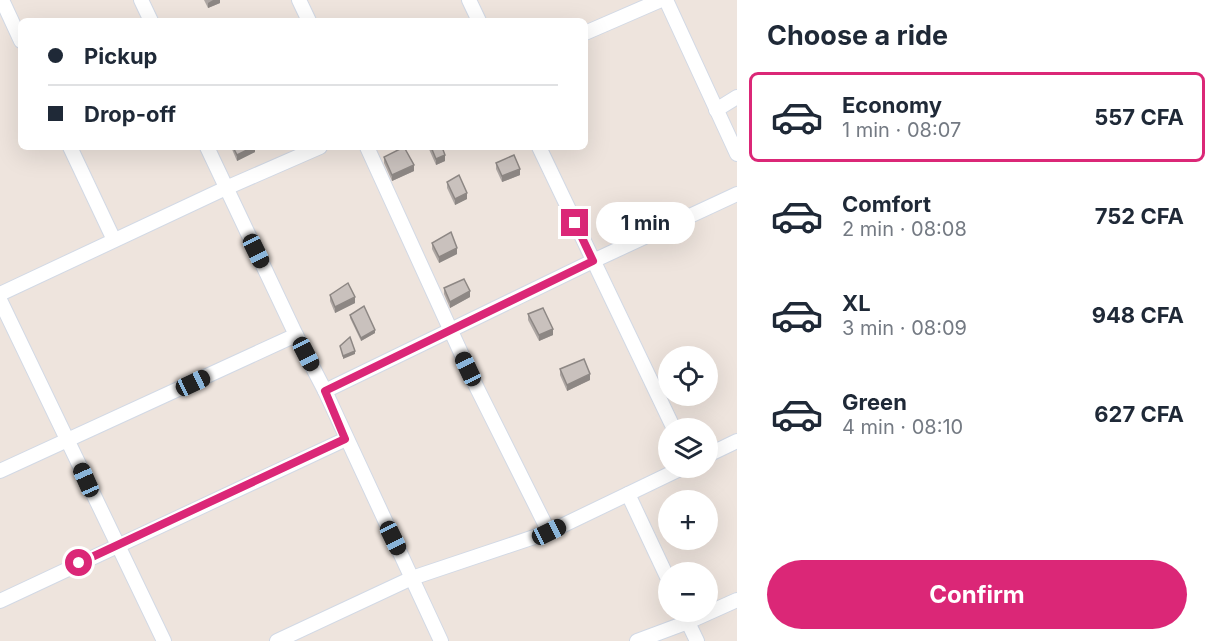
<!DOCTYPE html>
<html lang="en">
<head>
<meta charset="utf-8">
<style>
  :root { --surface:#fff; --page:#f2f2f3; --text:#1f2937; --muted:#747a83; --line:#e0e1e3; --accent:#db2777 }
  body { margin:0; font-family:Inter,sans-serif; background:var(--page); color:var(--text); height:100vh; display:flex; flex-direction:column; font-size:22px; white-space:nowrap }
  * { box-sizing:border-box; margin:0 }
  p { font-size:20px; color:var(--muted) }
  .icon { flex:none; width:33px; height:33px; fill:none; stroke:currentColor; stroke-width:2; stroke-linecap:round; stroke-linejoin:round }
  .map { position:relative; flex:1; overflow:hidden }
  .sheet { display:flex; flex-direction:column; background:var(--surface); width:480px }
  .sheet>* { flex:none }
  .top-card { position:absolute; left:18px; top:18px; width:570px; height:132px; border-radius:9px; box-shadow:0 6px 24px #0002; display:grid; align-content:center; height:132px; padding:0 30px; background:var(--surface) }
  .tools { position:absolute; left:658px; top:346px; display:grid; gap:12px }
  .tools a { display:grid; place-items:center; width:60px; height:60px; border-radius:50%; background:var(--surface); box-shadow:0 6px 24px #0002; font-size:30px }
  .end { position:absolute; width:27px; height:27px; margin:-14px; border:8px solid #db2777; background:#fff; box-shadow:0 0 0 3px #fff }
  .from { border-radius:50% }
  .bubble { position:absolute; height:42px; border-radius:21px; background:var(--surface); box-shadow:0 6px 24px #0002; font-size:20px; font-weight:700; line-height:42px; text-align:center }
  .car { position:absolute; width:18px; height:36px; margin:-18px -9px; border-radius:8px; box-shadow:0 0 4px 2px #0007; background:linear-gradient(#222 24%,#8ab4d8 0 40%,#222 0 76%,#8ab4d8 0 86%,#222 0) }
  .top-card b { display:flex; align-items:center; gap:21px; height:57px; font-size:22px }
  .top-card b+b { border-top:2px solid var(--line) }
  .top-card i { width:15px; height:15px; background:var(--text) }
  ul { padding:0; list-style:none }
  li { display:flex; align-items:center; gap:18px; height:90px; margin:0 12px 9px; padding:0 18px; border:3px solid transparent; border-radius:9px }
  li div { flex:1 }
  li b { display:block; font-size:22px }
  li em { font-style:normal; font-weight:700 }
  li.current { border-color:var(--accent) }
  li>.icon { width:54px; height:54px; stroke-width:1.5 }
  h2 { padding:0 30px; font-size:27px; line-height:72px }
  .cta { display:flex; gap:12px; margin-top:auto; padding:12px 30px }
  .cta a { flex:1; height:69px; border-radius:36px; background:var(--accent); color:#fff; font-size:24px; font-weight:700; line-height:69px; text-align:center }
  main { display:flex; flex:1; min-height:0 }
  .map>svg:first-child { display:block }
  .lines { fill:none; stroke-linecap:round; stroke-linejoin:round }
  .street-casing { stroke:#d2d9e5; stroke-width:16 }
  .street { stroke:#fff; stroke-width:14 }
  .wall { fill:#ada6a3 }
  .shaded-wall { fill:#8d8784 }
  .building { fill:#c9c1bd; stroke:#8d8784; stroke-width:1.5 }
  .route { stroke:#db2777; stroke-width:8 }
</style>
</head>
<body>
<main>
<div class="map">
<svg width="737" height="641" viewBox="0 0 737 641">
  <rect width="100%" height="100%" fill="#eee4dd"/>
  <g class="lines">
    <defs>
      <g id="street">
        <polyline points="2,0 21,41"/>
        <polyline points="141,0 151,21"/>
        <polyline points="299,0 309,21"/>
        <polyline points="469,0 479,21"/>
        <polyline points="666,0 737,154"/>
        <polyline points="585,33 661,0"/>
        <polyline points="716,110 737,97"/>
        <polyline points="70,147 114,240"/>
        <polyline points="207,147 296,335 325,391 441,641"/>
        <polyline points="367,147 477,388 549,532"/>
        <polyline points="539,147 674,429"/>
        <polyline points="0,294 226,188 320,147"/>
        <polyline points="0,300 164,641"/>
        <polyline points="325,391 593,261 737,194"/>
        <polyline points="708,455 737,441"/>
        <polyline points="0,471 296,335"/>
        <polyline points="628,494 669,581"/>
        <polyline points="0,601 346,439"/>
        <polyline points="683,612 697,641"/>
        <polyline points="277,641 412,578 549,532 682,468"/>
        <polyline points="637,641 688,622 737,600"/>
      </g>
    </defs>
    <use href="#street" class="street-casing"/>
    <use href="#street" class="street"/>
  </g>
  <g class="wall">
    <polygon points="204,0 220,0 220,3 208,8"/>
    <polygon points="231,147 255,147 255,152 237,161"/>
    <polygon points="428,147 445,147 443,149 445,161 436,165"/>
    <polygon points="384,157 414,171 392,181 384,163"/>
    <polygon points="496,163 520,175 502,182 496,169"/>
    <polygon points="447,182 467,199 455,205 447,188"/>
    <polygon points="432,243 457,254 439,263 432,249"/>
    <polygon points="444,288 470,297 450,308 444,294"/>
    <polygon points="330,295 355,303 335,313 330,301"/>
    <polygon points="528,314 553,335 539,341 528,320"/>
    <polygon points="350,315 375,333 361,341 350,318"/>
    <polygon points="560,369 590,380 567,391 560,375"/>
  </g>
  <g class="shaded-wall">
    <polygon points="213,0 220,0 220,3 208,8 208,3"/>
    <polygon points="253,147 255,147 255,152 237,161 237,155"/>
    <polygon points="445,155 445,161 436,165 436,159"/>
    <polygon points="414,165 414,171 392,181 392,175"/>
    <polygon points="520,169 520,175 502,182 502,176"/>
    <polygon points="467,193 467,199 455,205 455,199"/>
    <polygon points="457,248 457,254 439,263 439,257"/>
    <polygon points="470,291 470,297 450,308 450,302"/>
    <polygon points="355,297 355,303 335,313 335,307"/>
    <polygon points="553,329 553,335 539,341 539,335"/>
    <polygon points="375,330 375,333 361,341 361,338"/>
    <polygon points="355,351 355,354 343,359 343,356"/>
    <polygon points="590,374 590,380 567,391 567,385"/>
  </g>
  <g class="building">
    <polygon points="233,147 253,147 237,155"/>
    <polygon points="404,147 414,165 392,175 384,157"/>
    <polygon points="431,147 442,147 445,155 436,159"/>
    <polygon points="514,155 520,169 502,176 496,163"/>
    <polygon points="459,175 467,193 455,199 447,182"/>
    <polygon points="451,232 457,248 439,257 432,243"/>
    <polygon points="464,279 470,291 450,302 444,288"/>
    <polygon points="348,283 355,297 335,307 330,295"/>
    <polygon points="364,306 375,330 361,338 350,315"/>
    <polygon points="543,308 553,329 539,335 528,314"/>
    <polygon points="350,337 355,351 343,356 340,346"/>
    <polygon points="584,359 590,374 567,385 560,369"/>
  </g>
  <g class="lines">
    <polyline class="route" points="79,563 345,439 325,391 593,261 575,223"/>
  </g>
</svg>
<div class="tools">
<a><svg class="icon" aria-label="locate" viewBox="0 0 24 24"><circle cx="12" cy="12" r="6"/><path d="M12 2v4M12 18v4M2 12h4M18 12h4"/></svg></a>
<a><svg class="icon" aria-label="layers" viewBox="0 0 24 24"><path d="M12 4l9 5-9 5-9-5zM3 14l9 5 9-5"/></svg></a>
<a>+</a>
<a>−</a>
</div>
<i class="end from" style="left:79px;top:563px"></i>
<i class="end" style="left:575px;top:223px"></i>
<div class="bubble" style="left:596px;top:202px;width:99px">1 min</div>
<i class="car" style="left:256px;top:251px;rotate:154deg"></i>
<i class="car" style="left:306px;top:354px;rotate:153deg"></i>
<i class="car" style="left:468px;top:369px;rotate:335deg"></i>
<i class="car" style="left:193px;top:383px;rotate:65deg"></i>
<i class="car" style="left:86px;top:480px;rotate:336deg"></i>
<i class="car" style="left:549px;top:532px;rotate:64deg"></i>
<i class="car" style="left:393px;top:538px;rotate:154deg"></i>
<div class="top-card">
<b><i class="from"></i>Pickup</b>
<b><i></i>Drop-off</b>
</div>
</div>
<section class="sheet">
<h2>Choose a ride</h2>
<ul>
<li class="current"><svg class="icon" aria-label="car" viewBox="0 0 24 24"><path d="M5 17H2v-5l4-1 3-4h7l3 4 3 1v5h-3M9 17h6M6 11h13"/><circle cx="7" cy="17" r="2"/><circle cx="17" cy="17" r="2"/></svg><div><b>Economy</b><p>1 min · 08:07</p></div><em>557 CFA</em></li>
<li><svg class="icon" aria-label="car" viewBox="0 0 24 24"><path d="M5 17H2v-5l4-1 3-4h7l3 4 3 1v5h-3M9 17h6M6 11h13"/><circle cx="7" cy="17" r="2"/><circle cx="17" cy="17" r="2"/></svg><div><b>Comfort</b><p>2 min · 08:08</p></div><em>752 CFA</em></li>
<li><svg class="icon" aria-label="car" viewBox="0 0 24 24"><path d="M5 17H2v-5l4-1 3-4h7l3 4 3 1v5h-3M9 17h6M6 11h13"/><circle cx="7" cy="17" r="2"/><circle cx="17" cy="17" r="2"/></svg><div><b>XL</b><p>3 min · 08:09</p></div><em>948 CFA</em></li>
<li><svg class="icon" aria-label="car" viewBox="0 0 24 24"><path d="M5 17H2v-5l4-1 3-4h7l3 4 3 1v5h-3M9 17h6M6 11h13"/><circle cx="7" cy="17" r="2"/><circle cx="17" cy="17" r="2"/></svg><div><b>Green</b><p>4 min · 08:10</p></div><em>627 CFA</em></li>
</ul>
<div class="cta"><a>Confirm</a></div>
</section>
</main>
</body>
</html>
